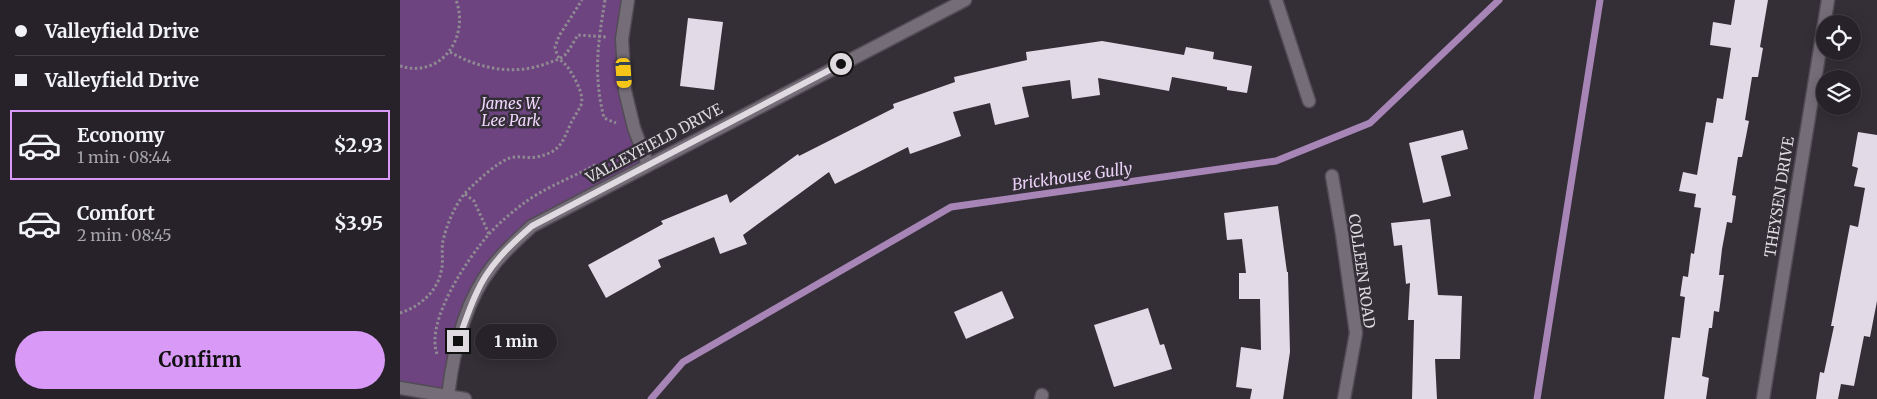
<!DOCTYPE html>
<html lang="en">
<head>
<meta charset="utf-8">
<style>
  :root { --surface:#272229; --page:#332f35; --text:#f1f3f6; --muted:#a4a4a8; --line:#433f46; --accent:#d99af7 }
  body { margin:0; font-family:Merriweather,serif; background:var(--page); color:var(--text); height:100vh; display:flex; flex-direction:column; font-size:19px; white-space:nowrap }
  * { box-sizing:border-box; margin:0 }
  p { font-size:16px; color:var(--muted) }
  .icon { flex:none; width:28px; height:28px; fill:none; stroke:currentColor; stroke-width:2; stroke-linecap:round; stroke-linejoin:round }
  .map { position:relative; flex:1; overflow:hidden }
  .panel { display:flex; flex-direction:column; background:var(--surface); width:400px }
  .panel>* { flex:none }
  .guide { display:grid; align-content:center; height:110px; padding:0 15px; background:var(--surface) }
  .fabs { position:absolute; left:1416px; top:15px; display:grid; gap:10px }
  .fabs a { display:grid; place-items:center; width:45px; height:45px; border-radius:50%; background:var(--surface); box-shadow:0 2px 12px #0003,0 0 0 1px var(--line); font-size:25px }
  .end { position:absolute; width:22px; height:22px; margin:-11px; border:6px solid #dedae0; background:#111; box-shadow:0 0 0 2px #111 }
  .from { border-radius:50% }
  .bubble { position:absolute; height:35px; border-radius:18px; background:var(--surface); box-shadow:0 2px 12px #0003,0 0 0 1px var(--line); font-size:16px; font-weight:700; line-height:35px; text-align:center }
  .car { position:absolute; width:15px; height:30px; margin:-15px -8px; border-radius:6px; box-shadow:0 0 4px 1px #0007; background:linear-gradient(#f5c518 24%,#345 0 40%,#f5c518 0 76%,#345 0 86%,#f5c518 0) }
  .guide b { display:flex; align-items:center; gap:18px; height:48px; font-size:19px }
  .guide b+b { border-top:1px solid var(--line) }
  .guide i { width:12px; height:12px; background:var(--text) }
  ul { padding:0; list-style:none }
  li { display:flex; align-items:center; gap:15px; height:70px; margin:0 10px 8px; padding:0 5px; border:2px solid transparent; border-radius:0px }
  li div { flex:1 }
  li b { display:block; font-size:19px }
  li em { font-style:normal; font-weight:700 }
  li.current { border-color:var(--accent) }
  li>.icon { width:45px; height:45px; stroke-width:1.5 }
  .button { display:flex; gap:10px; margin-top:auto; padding:10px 15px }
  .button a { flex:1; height:58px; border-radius:30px; background:var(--accent); color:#111; font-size:20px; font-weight:700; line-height:58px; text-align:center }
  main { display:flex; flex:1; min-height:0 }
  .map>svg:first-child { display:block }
  .green { fill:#6d4380 }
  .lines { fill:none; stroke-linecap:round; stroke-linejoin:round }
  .stream { stroke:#a785b7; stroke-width:7 }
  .building { fill:#e2dae6 }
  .minor-casing { stroke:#524d54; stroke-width:15 }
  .path { stroke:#8f8a92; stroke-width:3; stroke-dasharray:2.5 2.5; stroke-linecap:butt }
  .minor { stroke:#756e78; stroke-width:12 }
  .route { stroke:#dedae0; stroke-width:6 }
  .labels { text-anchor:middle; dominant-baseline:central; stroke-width:5; stroke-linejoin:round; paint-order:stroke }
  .park-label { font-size:15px; font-style:italic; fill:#f1d7fe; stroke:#342e37 }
  .street-label { font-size:15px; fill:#dedae0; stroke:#342e37 }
  .water-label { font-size:16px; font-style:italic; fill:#e9d0f6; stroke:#342e37 }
</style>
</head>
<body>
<main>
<section class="panel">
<div class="guide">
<b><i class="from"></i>Valleyfield Drive</b>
<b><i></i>Valleyfield Drive</b>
</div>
<ul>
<li class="current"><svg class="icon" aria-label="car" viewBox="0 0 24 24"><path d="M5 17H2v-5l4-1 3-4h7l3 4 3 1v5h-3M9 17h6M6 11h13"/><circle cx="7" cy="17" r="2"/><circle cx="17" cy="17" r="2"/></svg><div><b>Economy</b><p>1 min · 08:44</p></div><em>$2.93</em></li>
<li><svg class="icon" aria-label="car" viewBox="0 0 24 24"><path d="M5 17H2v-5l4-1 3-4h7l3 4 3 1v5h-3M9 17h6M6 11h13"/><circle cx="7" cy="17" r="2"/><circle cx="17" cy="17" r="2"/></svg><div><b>Comfort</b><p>2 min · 08:45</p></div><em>$3.95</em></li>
</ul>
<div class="button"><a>Confirm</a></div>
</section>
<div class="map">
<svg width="1477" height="399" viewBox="0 0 1477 399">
  <rect width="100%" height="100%" fill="#342e37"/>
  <polygon class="green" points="0,0 228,0 225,91 248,165 132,226 76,292 48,396 0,388"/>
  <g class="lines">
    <g class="stream">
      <polyline points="251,399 283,362 551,207 876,161 970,123 1099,0"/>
      <polyline points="1137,399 1200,0"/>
    </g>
  </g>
  <g class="building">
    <polygon points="1335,0 1368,0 1360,47 1363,48 1358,77 1352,77 1345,120 1349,121 1342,157 1338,157 1332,195 1336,196 1332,223 1327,222 1322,249 1319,275 1324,275 1319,312 1314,311 1312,328 1309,328 1302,376 1309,378 1306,399 1264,399 1272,337 1280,338 1285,297 1280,296 1283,276 1288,277 1291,253 1294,254 1301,208 1294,207 1296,194 1279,191 1283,172 1297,175 1306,122 1313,123 1317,98 1323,99 1331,48 1310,45 1313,22 1331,25"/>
    <polygon points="288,18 323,22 314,90 280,86"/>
    <polygon points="702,41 784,55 786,47 814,52 813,59 852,66 847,93 827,90 827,87 772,77 769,91 698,78 700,95 672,99 670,80 622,87 629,117 595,125 590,103 553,112 561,136 510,154 508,147 435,184 429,172 343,235 347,244 320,254 314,237 258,260 261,267 206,298 188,265 263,224 261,221 327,194 330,203 398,154 399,156 494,108 493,104 555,82 554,77 627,60 626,52"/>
    <polygon points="1063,130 1068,149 1041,156 1051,196 1023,203 1009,143"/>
    <polygon points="1458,132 1477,135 1477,301 1470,337 1464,336 1454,386 1441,384 1438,399 1416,399 1420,372 1424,373 1434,326 1431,326 1450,225 1458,227 1465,188 1454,186 1458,168 1452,166"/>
    <polygon points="878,206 887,272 888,272 890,352 883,399 850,399 852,389 836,387 841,347 861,350 860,299 839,299 839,273 846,273 842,239 827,240 824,213"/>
    <polygon points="1030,219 1038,295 1062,296 1060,359 1035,359 1037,399 1012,399 1014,320 1008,320 1010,283 1006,284 1002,245 994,246 991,223"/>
    <polygon points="602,291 614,318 566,339 554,312"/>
    <polygon points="748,308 760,345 764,344 772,369 714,387 694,325"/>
  </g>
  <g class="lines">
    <defs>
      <g id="minor">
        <polyline points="228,0 222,39 225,91 234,128 248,165"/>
        <polyline points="876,0 909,101"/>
        <polyline points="932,176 942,234 956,333 944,399"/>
        <polyline points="0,388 65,399"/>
        <path d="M48 396C53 353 65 301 92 267 104 251 118 239 132 226L565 0"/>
        <polyline points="641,399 642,395"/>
        <polyline points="1363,399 1428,0"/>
      </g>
    </defs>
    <use href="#minor" class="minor-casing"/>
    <g class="path">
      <path d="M205 0C198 43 193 74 204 118L216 123"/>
      <path d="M50 52C80 69 114 76 148 63 154 61 160 59 165 55 170 49 174 41 178 35L206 37"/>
      <path d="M0 66C41 79 70 37 56 0"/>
      <polyline points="65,194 74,201 89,234"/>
      <path d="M0 313C19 307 37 292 41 272 44 262 41 251 43 241 47 224 54 207 65 193 75 183 97 162 110 158 119 155 128 159 137 157 159 152 162 144 170 125 173 118 178 112 181 105 185 94 173 75 167 66 164 63 161 61 159 58 157 55 156 51 155 47L159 36 182 0"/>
      <path d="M37 354C25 321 68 258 89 234 99 223 112 212 124 203 144 188 173 177 195 165L206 168"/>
    </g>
    <use href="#minor" class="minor"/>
  </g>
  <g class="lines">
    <path class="route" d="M58 341C64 325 69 309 76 294 88 266 110 245 132 226L441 64"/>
  </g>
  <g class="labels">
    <g class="park-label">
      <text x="111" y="103">James W.<tspan x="111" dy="17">Lee Park</tspan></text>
    </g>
    <g class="street-label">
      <text transform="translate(254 143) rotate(-28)">VALLEYFIELD DRIVE</text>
      <text transform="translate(1379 197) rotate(-81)">THEYSEN DRIVE</text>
      <text transform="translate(962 271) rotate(82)">COLLEEN ROAD</text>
    </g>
    <g class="water-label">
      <text transform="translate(672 176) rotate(-8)">Brickhouse Gully</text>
    </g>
  </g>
</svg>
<div class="fabs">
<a><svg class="icon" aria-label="locate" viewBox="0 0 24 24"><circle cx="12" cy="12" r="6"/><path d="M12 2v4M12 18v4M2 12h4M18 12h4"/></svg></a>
<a><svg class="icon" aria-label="layers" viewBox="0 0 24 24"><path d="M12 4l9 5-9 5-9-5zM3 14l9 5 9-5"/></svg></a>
</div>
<i class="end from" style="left:441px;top:64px"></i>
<i class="end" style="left:58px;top:341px"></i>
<div class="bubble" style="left:75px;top:324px;width:82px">1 min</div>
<i class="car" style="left:224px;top:73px;rotate:176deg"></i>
</div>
</main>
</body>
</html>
